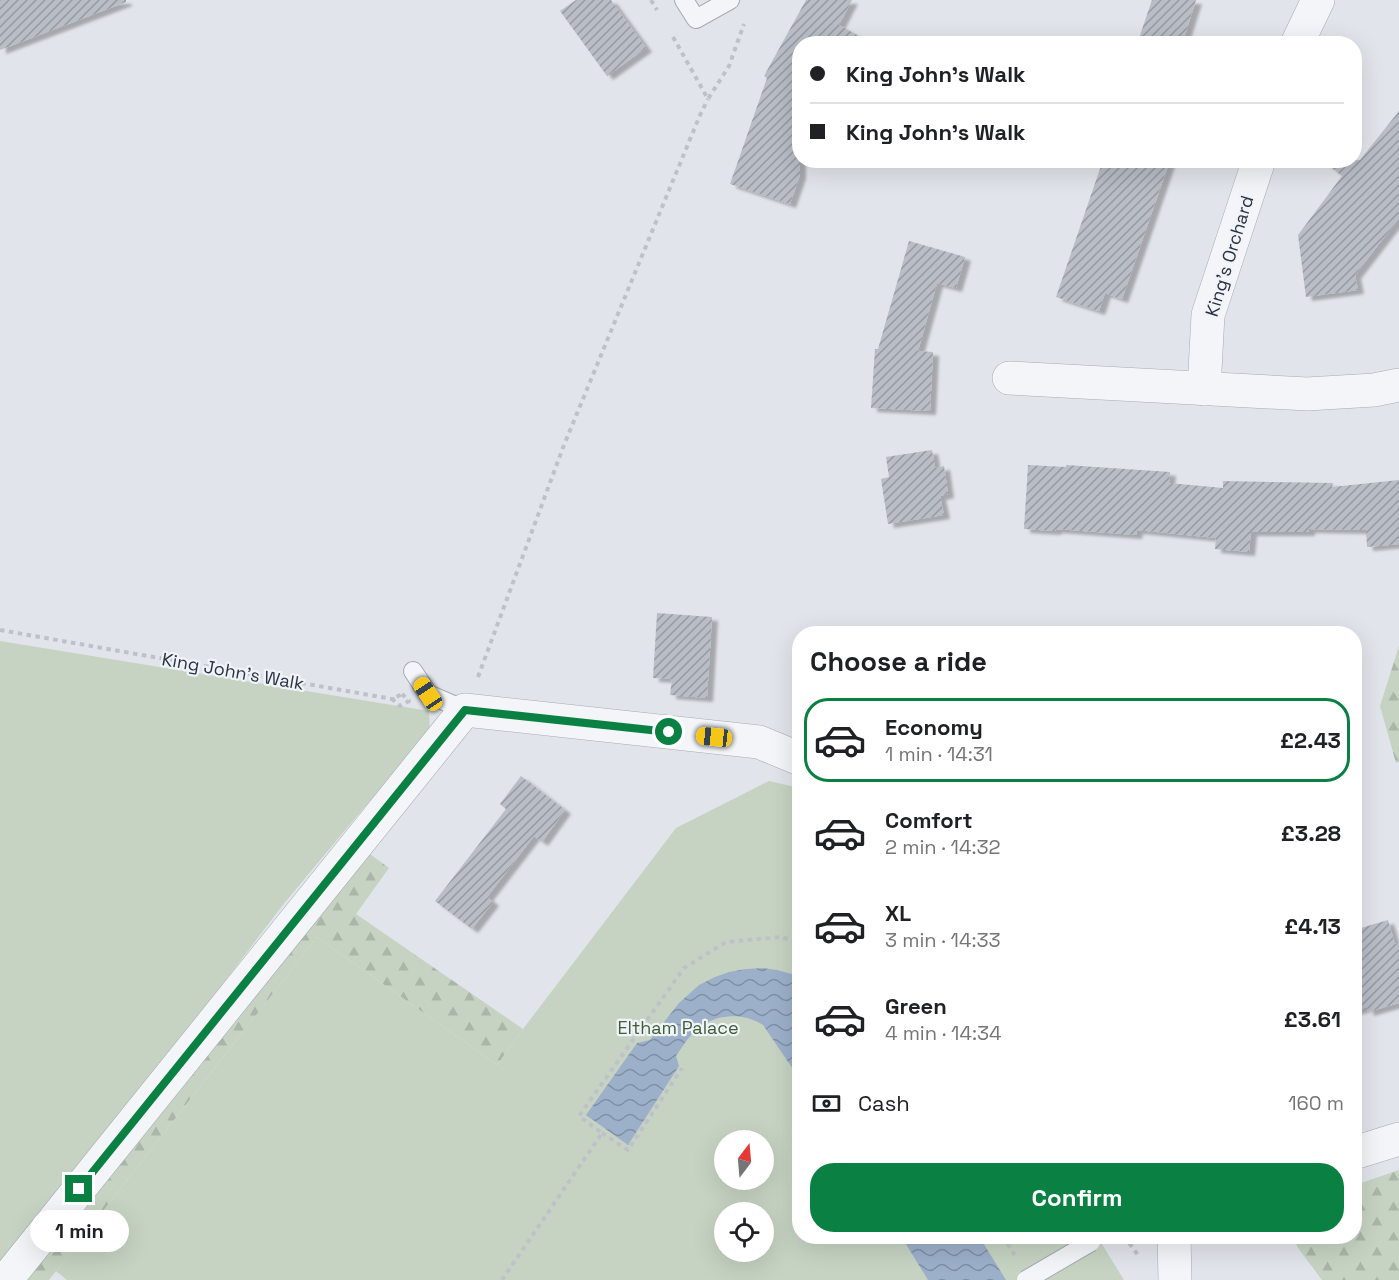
<!DOCTYPE html>
<html lang="en">
<head>
<meta charset="utf-8">
<style>
  :root { --surface:#fff; --page:#f6f6f6; --text:#202124; --muted:#757577; --line:#e0e0e0; --accent:#0b8043 }
  body { margin:0; font-family:"Space Grotesk",sans-serif; background:var(--page); color:var(--text); height:100vh; display:flex; flex-direction:column; font-size:22px; white-space:nowrap }
  * { box-sizing:border-box; margin:0 }
  p { font-size:20px; color:var(--muted) }
  .icon { flex:none; width:33px; height:33px; fill:none; stroke:currentColor; stroke-width:2; stroke-linecap:round; stroke-linejoin:round }
  .map { position:relative; flex:1; overflow:hidden }
  .drawer { position:absolute; left:792px; top:626px; width:570px; height:618px; display:flex; flex-direction:column; background:var(--surface); border-radius:24px; box-shadow:0 6px 24px #0002 }
  .drawer>* { flex:none }
  .top-card { position:absolute; left:792px; top:36px; width:570px; height:132px; border-radius:24px; box-shadow:0 6px 24px #0002; display:grid; align-content:center; height:132px; padding:0 18px; background:var(--surface) }
  .needle { width:39px; rotate:16deg }
  .buttons { position:absolute; left:714px; top:1130px; display:grid; gap:12px }
  .buttons a { display:grid; place-items:center; width:60px; height:60px; border-radius:50%; background:var(--surface); box-shadow:0 6px 24px #0002; font-size:30px }
  .end { position:absolute; width:27px; height:27px; margin:-14px; border:8px solid #0b8043; background:#fff; box-shadow:0 0 0 3px #fff }
  .from { border-radius:50% }
  .bubble { position:absolute; height:42px; border-radius:21px; background:var(--surface); box-shadow:0 6px 24px #0002; font-size:20px; font-weight:800; line-height:42px; text-align:center }
  .car { position:absolute; width:18px; height:36px; margin:-18px -9px; border-radius:8px; box-shadow:0 0 4px 2px #0007; background:linear-gradient(#f5c518 24%,#345 0 40%,#f5c518 0 76%,#345 0 86%,#f5c518 0) }
  .top-card b { display:flex; align-items:center; gap:21px; height:57px; font-size:22px }
  .top-card b+b { border-top:2px solid var(--line) }
  .top-card i { width:15px; height:15px; background:var(--text) }
  ul { padding:0; list-style:none }
  li { display:flex; align-items:center; gap:18px; height:84px; margin:0 12px 9px; padding:0 6px; border:3px solid transparent; border-radius:24px }
  li div { flex:1 }
  li b { display:block; font-size:22px }
  li em { font-style:normal; font-weight:800 }
  li.active { border-color:var(--accent) }
  li>.icon { width:54px; height:54px; stroke-width:1.5 }
  h2 { padding:0 18px; font-size:27px; line-height:72px }
  .pay { display:flex; align-items:center; gap:15px; height:66px; padding:0 18px; font-size:22px }
  .pay p { margin-inline-start:auto }
  .button { display:flex; gap:12px; margin-top:auto; padding:12px 18px }
  .button a { flex:1; height:69px; border-radius:24px; background:var(--accent); color:#fff; font-size:24px; font-weight:800; line-height:69px; text-align:center }
  .map>svg:first-child { display:block }
  .green { fill:#c6d3c2; fill-rule:evenodd }
  .forest { fill:url(#forest-firs) }
  .water { fill:url(#water-waves) }
  .building { fill:url(#building-hatch); filter:url(#shadow) }
  .lines { fill:none; stroke-linecap:round; stroke-linejoin:round }
  .service-casing { stroke:#a6abb4; stroke-width:20 }
  .minor-casing { stroke:#a6abb4; stroke-width:34 }
  .path { stroke:#bec2c8; stroke-width:4; stroke-dasharray:4.5 4.5; stroke-linecap:butt }
  .service { stroke:#f3f5f8; stroke-width:18 }
  .minor { stroke:#f3f5f8; stroke-width:33 }
  .service-bridge-casing { stroke:#a6abb4; stroke-width:20; stroke-linecap:butt }
  .service-bridge { stroke:#f3f5f8; stroke-width:18 }
  .route { stroke:#0b8043; stroke-width:8 }
  .labels { text-anchor:middle; dominant-baseline:central; stroke-width:4.5; stroke-linejoin:round; paint-order:stroke }
  .street-label { font-size:18px; fill:#293141; stroke:#f0f3f7 }
  .park-label { font-size:18px; fill:#3c5d36; stroke:#f0f3f7 }
</style>
</head>
<body>
<div class="map">
<svg width="1399" height="1280" viewBox="0 0 1399 1280">
  <defs>
    <pattern id="forest-firs" width="22" height="20" patternUnits="userSpaceOnUse" patternTransform="scale(1.5)"><rect width="22" height="20" fill="#c6d3c2"/><path d="M5 1l3.5 6h-7zM16 11l3.5 6h-7z" fill="#aab6a8"/></pattern>
    <pattern id="water-waves" width="16" height="10" patternUnits="userSpaceOnUse" patternTransform="scale(1.5)"><rect width="16" height="10" fill="#9cb0ca"/><path d="M0 5q4-4 8 0t8 0" fill="none" stroke="#7f90a6"/></pattern>
    <pattern id="building-hatch" width="6" height="6" patternUnits="userSpaceOnUse" patternTransform="scale(1.5)"><rect width="6" height="6" fill="#b8bdc6"/><path d="M-1 1l2-2M0 6l6-6M5 7l2-2" fill="none" stroke="#969aa2"/></pattern>
    <filter id="shadow"><feDropShadow dx="6" dy="4" stdDeviation="1.5" flood-color="#0004"/></filter>
  </defs>
  <rect width="100%" height="100%" fill="#e1e4ea"/>
  <g class="green">
    <polygon points="0,641 429,711 430,733 361,811 282,906 190,1027 0,1271"/>
    <path d="M769 781 799 788 800 1236H1097L1124 1280H67L56 1271 317 937 497 1065 523 1029 676 828ZM724 1140H764V1179H724ZM724 1212H764V1251H724Z"/>
  </g>
  <g class="forest">
    <polygon points="1399,646 1399,762 1396,763 1380,706"/>
    <polygon points="363,849 389,868 356,914 523,1029 497,1065 317,937 49,1280 23,1280"/>
    <polygon points="1399,1170 1399,1280 1322,1280 1298,1248 1293,1236 1354,1236 1355,1185"/>
  </g>
  <g class="water">
    <path d="M763 968 777 970 799 976V1078L763 1025C742 1011 711 1014 693 1033 686 1040 681 1049 676 1056L679 1066 628 1145 586 1115 637 1043 650 1040 679 1003 699 985 715 977 729 972 746 969Z"/>
    <polygon points="901,1236 979,1236 1006,1280 928,1280"/>
  </g>
  <g class="building">
    <polygon points="0,0 126,0 126,2 0,50"/>
    <polygon points="576,0 611,0 646,48 607,76 560,11"/>
    <polygon points="806,0 852,0 839,25 873,44 800,44 800,175 790,204 730,184 767,78 764,76"/>
    <polygon points="1152,0 1196,0 1182,44 1137,44"/>
    <polygon points="1399,111 1399,218 1355,275 1358,290 1306,297 1298,235 1342,176 1322,160 1360,160"/>
    <polygon points="1103,160 1170,160 1122,299 1105,293 1099,311 1056,297"/>
    <polygon points="909,241 965,257 956,288 937,283 918,351 933,352 930,411 871,408 875,349 878,349"/>
    <polygon points="932,450 935,468 944,466 948,494 940,496 944,515 888,524 881,479 889,477 886,457"/>
    <polygon points="1028,465 1066,467 1066,465 1170,472 1169,483 1223,488 1223,481 1333,483 1332,487 1399,480 1399,544 1367,547 1366,530 1309,529 1309,532 1251,532 1249,552 1215,549 1216,538 1137,530 1136,535 1056,529 1055,531 1024,529"/>
    <polygon points="657,613 712,617 707,698 670,695 672,679 653,678"/>
    <polygon points="521,776 565,810 542,842 534,836 487,897 493,902 472,929 435,901 506,809 500,804"/>
    <polygon points="1388,920 1395,944 1399,943 1399,1003 1368,1012 1367,1007 1354,1011 1354,930"/>
  </g>
  <g class="lines">
    <defs>
      <g id="service">
        <polyline points="684,0 696,19 730,0"/>
        <polyline points="413,671 428,694 465,710"/>
      </g>
      <g id="minor">
        <polyline points="1297,44 1318,0"/>
        <polyline points="1009,378 1307,394 1374,390 1399,385"/>
        <polyline points="1204,389 1208,315 1259,160"/>
        <polyline points="1354,1153 1399,1139"/>
        <polyline points="1174,1236 1175,1280"/>
        <polyline points="6,1280 465,710 759,742 800,759"/>
      </g>
    </defs>
    <use href="#service" class="service-casing"/>
    <use href="#minor" class="minor-casing"/>
    <g class="path">
      <polyline points="651,0 657,10"/>
      <polyline points="673,37 708,99 729,66 744,24"/>
      <polyline points="0,630 398,700"/>
      <polyline points="478,677 564,445 700,115 708,99"/>
      <polygon points="402,694 409,701 400,706 392,699"/>
      <polyline points="602,1133 628,1150 682,1068"/>
      <polyline points="1003,1236 1015,1256"/>
      <polyline points="1124,1236 1138,1255"/>
      <polyline points="502,1280 602,1133 579,1116 684,968 726,942 781,937 800,943"/>
    </g>
    <use href="#service" class="service"/>
    <use href="#minor" class="minor"/>
    <defs>
      <polyline id="service-bridge" points="1026,1280 1091,1242"/>
    </defs>
    <use href="#service-bridge" class="service-bridge-casing"/>
    <use href="#service-bridge" class="service-bridge"/>
  </g>
  <g class="lines">
    <polyline class="route" points="79,1189 465,710 669,732"/>
  </g>
  <g class="labels">
    <g class="street-label">
      <text transform="translate(1229 256) rotate(-73)">King's Orchard</text>
      <text transform="translate(233 671) rotate(10)">King John's Walk</text>
    </g>
    <g class="park-label">
      <text x="678" y="1027">Eltham Palace</text>
    </g>
  </g>
</svg>
<div class="buttons">
<a><svg class="needle" viewBox="-14 -14 28 28"><path d="M0-13l5 13h-10z" fill="#e53935"/><path d="M0 13l5-13h-10z" fill="#757577"/></svg></a>
<a><svg class="icon" aria-label="locate" viewBox="0 0 24 24"><circle cx="12" cy="12" r="6"/><path d="M12 2v4M12 18v4M2 12h4M18 12h4"/></svg></a>
</div>
<i class="end from" style="left:669px;top:732px"></i>
<i class="end" style="left:79px;top:1189px"></i>
<div class="bubble" style="left:30px;top:1210px;width:99px">1 min</div>
<i class="car" style="left:428px;top:694px;rotate:326deg"></i>
<i class="car" style="left:714px;top:737px;rotate:276deg"></i>
<div class="top-card">
<b><i class="from"></i>King John's Walk</b>
<b><i></i>King John's Walk</b>
</div>
<section class="drawer">
<h2>Choose a ride</h2>
<ul>
<li class="active"><svg class="icon" aria-label="car" viewBox="0 0 24 24"><path d="M5 17H2v-5l4-1 3-4h7l3 4 3 1v5h-3M9 17h6M6 11h13"/><circle cx="7" cy="17" r="2"/><circle cx="17" cy="17" r="2"/></svg><div><b>Economy</b><p>1 min · 14:31</p></div><em>£2.43</em></li>
<li><svg class="icon" aria-label="car" viewBox="0 0 24 24"><path d="M5 17H2v-5l4-1 3-4h7l3 4 3 1v5h-3M9 17h6M6 11h13"/><circle cx="7" cy="17" r="2"/><circle cx="17" cy="17" r="2"/></svg><div><b>Comfort</b><p>2 min · 14:32</p></div><em>£3.28</em></li>
<li><svg class="icon" aria-label="car" viewBox="0 0 24 24"><path d="M5 17H2v-5l4-1 3-4h7l3 4 3 1v5h-3M9 17h6M6 11h13"/><circle cx="7" cy="17" r="2"/><circle cx="17" cy="17" r="2"/></svg><div><b>XL</b><p>3 min · 14:33</p></div><em>£4.13</em></li>
<li><svg class="icon" aria-label="car" viewBox="0 0 24 24"><path d="M5 17H2v-5l4-1 3-4h7l3 4 3 1v5h-3M9 17h6M6 11h13"/><circle cx="7" cy="17" r="2"/><circle cx="17" cy="17" r="2"/></svg><div><b>Green</b><p>4 min · 14:34</p></div><em>£3.61</em></li>
</ul>
<div class="pay"><svg class="icon" aria-label="cash" viewBox="0 0 24 24"><path d="M3 7h18v10H3z"/><circle cx="12" cy="12" r="2"/></svg>Cash<p>160 m</p></div>
<div class="button"><a>Confirm</a></div>
</section>
</div>
</body>
</html>
